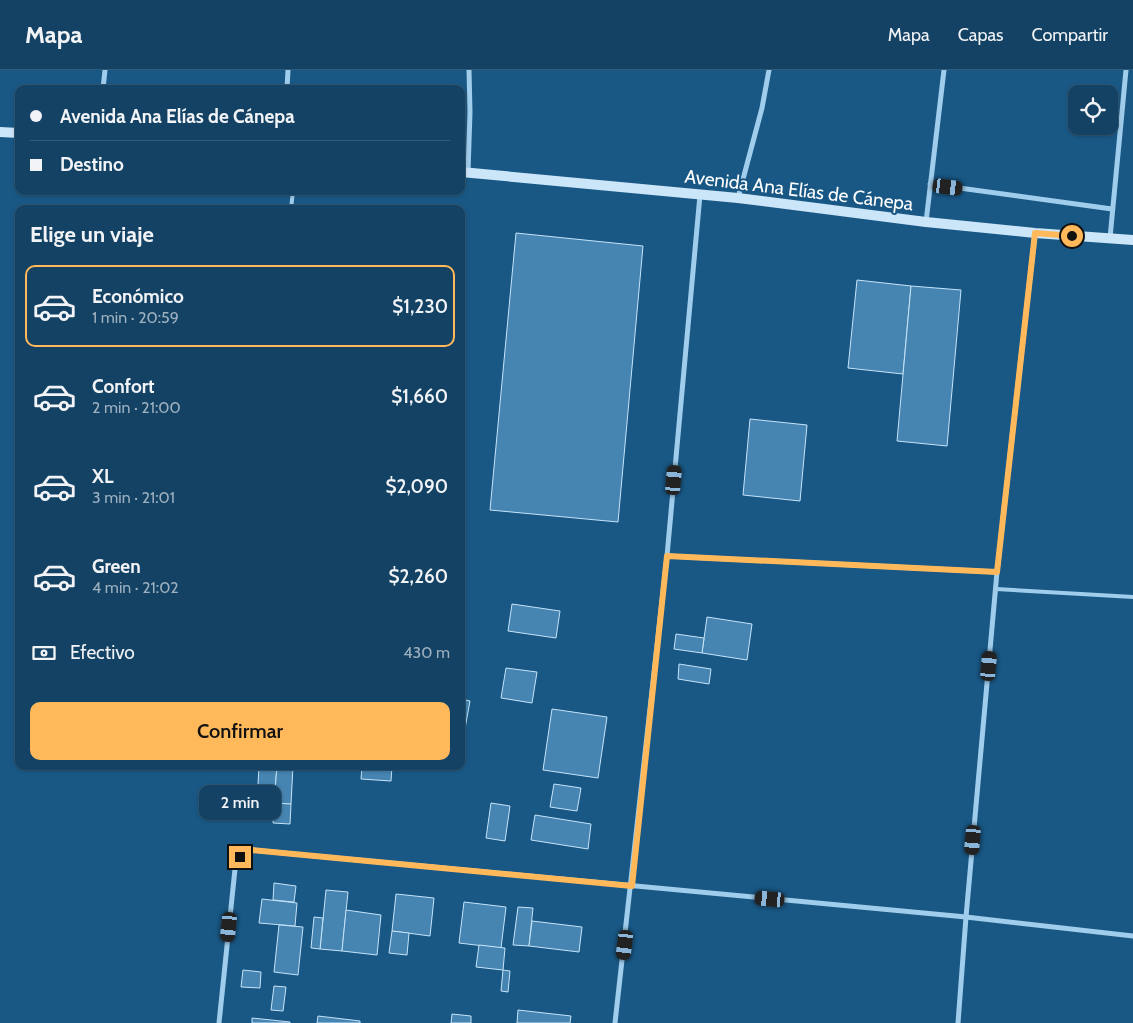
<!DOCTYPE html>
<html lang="es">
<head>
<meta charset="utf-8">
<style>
  :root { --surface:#134264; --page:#1c496a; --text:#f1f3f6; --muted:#9db0bf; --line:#325b78; --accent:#ffb95b }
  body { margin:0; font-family:Cabin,sans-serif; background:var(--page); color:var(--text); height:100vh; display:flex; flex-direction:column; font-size:19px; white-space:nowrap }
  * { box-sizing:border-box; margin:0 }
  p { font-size:16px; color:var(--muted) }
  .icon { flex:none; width:28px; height:28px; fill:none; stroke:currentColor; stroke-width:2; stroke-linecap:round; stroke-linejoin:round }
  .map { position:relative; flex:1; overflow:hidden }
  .side { position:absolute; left:15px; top:135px; width:450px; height:565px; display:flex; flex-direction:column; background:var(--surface); border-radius:10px; box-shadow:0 1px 4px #0004,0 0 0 1px var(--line) }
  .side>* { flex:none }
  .guide { position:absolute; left:15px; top:15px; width:450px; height:110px; border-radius:10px; box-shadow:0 1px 4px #0004,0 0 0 1px var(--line); display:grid; align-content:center; height:110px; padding:0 15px; background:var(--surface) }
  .tools { position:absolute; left:1068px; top:15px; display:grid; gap:10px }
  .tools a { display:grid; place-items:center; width:50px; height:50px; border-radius:10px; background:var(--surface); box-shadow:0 1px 4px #0004,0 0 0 1px var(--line); font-size:25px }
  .end { position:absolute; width:22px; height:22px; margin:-11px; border:6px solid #ffb95b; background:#111; box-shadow:0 0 0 2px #111 }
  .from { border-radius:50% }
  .bubble { position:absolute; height:35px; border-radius:10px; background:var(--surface); box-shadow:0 1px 4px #0004,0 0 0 1px var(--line); font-size:16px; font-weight:600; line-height:35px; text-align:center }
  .car { position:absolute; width:15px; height:30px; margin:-15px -8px; border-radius:6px; box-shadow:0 0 4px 1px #0007; background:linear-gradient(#222 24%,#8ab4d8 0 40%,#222 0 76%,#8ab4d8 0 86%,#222 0) }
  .guide b { display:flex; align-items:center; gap:18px; height:48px; font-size:19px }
  .guide b+b { border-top:1px solid var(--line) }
  .guide i { width:12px; height:12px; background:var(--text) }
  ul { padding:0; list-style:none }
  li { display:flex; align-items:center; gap:15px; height:82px; margin:0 10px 8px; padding:0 5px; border:2px solid transparent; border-radius:10px }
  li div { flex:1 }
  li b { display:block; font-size:19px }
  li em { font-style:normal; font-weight:600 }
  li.active { border-color:var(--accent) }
  li>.icon { width:45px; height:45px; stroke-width:1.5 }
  h2 { padding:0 15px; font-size:22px; line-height:60px }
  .pay { display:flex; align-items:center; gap:12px; height:55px; padding:0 15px; font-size:19px }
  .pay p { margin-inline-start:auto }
  .primary-button { display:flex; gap:10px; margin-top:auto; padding:10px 15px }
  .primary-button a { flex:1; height:58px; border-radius:10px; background:var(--accent); color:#111; font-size:20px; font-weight:600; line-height:58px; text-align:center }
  header { display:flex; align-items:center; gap:30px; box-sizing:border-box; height:70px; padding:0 25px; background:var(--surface); border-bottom:1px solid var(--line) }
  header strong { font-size:24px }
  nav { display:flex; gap:28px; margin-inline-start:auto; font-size:18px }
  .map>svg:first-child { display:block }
  .building { fill:#4684b1; stroke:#c5e4f9 }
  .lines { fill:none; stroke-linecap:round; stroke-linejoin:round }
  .service { stroke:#a0cdec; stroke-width:4 }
  .minor { stroke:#a0cdec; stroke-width:5 }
  .secondary { stroke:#cce6f9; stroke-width:10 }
  .route { stroke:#ffb95b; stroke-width:6 }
  .labels { text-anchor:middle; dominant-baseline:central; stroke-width:4; stroke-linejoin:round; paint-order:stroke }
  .street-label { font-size:19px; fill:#fff; stroke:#195885 }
</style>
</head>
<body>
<header>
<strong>Mapa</strong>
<nav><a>Mapa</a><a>Capas</a><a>Compartir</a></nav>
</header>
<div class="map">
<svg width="1133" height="953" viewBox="0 0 1133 953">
  <rect width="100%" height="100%" fill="#195885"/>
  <g class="building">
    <polygon points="516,163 643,176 618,452 490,440"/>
    <polygon points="857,210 911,216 903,304 848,298"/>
    <polygon points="911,216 961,220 947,376 897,371"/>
    <polygon points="750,349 807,355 800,431 743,425"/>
    <polygon points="512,534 560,541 556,568 508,561"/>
    <polygon points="707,547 752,554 747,590 702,583"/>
    <polygon points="676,564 704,568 702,583 674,579"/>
    <polygon points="679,594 711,599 709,614 678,609"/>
    <polygon points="506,598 537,602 532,633 501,628"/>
    <polygon points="461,629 470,631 466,653 461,652"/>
    <polygon points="552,639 607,647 598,708 543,700"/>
    <polygon points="461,652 466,653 464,668 461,667"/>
    <polygon points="259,696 277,696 274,733 257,732"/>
    <polygon points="277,696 293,696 291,734 274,733"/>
    <polygon points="362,696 392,696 391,711 361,709"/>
    <polygon points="554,714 581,718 577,741 550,737"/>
    <polygon points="274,733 291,734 290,754 273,753"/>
    <polygon points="491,733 510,736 505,771 486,768"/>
    <polygon points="535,745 591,754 588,779 531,770"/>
    <polygon points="274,813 296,816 294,832 273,830"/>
    <polygon points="326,820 348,822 342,881 320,879"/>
    <polygon points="396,824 434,828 430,866 392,861"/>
    <polygon points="262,829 297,833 295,856 259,853"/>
    <polygon points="464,832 506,837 501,878 459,873"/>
    <polygon points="518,837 533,838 529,876 513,875"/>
    <polygon points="346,840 381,845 377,885 342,881"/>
    <polygon points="314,847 323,848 320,879 311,878"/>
    <polygon points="532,851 582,857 579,882 529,876"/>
    <polygon points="279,855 303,857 298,905 274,902"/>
    <polygon points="392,861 409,863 407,885 389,883"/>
    <polygon points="479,875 505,878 503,900 476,897"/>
    <polygon points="243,900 261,902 260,918 241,917"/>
    <polygon points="503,900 510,901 508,922 501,921"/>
    <polygon points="274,916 286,917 283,941 271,940"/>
    <polygon points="518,940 571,946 570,953 517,953"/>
    <polygon points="452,944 471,946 471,953 451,953"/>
    <polygon points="318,946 360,951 360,953 317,953"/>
    <polygon points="252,948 290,952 290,953 252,953"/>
  </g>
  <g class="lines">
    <g class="service">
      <polyline points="291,139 293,121"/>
      <polyline points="996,519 1133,527"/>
    </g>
    <g class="minor">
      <polyline points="103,19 105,0"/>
      <polyline points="287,19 288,0"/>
      <polyline points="468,102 470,42 469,0"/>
      <polyline points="930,114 1112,139"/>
      <polyline points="738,128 762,38 769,0"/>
      <polyline points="926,152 944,0"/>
      <polyline points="1110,168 1126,0"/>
      <polyline points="667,486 997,502"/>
      <polyline points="219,953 235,799 240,787 252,780 966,847 1133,866"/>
      <polyline points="615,953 667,486 700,125"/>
      <polyline points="958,953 966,847 997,502 1035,163"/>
    </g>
    <g class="secondary">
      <polyline points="0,62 19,63"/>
      <polyline points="461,102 738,128 926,152 1035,163 1133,170"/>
    </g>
  </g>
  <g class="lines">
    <polyline class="route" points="240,787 252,780 632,816 667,486 997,502 1035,163 1072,166"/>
  </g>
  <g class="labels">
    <g class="street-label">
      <text transform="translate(799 120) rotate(7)">Avenida Ana Elías de Cánepa</text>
    </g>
  </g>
</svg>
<div class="tools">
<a><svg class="icon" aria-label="locate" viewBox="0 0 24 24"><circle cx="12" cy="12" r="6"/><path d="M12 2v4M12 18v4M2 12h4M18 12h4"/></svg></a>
</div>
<i class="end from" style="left:1072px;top:166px"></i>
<i class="end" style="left:240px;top:787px"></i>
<div class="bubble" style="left:199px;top:715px;width:82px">2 min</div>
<i class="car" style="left:948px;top:117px;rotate:97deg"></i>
<i class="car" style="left:674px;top:410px;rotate:5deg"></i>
<i class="car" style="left:989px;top:596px;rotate:5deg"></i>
<i class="car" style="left:973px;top:770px;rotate:185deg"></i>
<i class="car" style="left:770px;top:829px;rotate:275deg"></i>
<i class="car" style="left:229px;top:857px;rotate:186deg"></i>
<i class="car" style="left:625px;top:875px;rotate:187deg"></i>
<div class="guide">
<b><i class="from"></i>Avenida Ana Elías de Cánepa</b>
<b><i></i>Destino</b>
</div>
<section class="side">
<h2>Elige un viaje</h2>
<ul>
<li class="active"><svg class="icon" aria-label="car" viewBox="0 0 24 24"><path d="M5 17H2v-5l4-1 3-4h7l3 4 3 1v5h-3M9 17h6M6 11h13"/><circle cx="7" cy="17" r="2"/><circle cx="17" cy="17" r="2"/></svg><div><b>Económico</b><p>1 min · 20:59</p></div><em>$1,230</em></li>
<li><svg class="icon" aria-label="car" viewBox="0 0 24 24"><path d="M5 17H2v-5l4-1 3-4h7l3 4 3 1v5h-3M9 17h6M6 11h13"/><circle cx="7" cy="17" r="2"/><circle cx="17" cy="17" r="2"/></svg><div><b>Confort</b><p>2 min · 21:00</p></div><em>$1,660</em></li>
<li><svg class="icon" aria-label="car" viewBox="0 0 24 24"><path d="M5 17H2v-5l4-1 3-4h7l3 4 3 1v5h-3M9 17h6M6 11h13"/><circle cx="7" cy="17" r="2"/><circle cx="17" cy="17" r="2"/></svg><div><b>XL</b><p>3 min · 21:01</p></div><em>$2,090</em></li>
<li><svg class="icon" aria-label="car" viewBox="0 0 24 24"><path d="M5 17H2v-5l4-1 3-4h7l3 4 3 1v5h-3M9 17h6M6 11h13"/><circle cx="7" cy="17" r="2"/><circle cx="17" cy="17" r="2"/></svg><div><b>Green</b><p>4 min · 21:02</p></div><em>$2,260</em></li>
</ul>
<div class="pay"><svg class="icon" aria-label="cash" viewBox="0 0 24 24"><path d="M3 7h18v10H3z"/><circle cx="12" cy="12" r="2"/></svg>Efectivo<p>430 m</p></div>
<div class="primary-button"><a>Confirmar</a></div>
</section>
</div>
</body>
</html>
